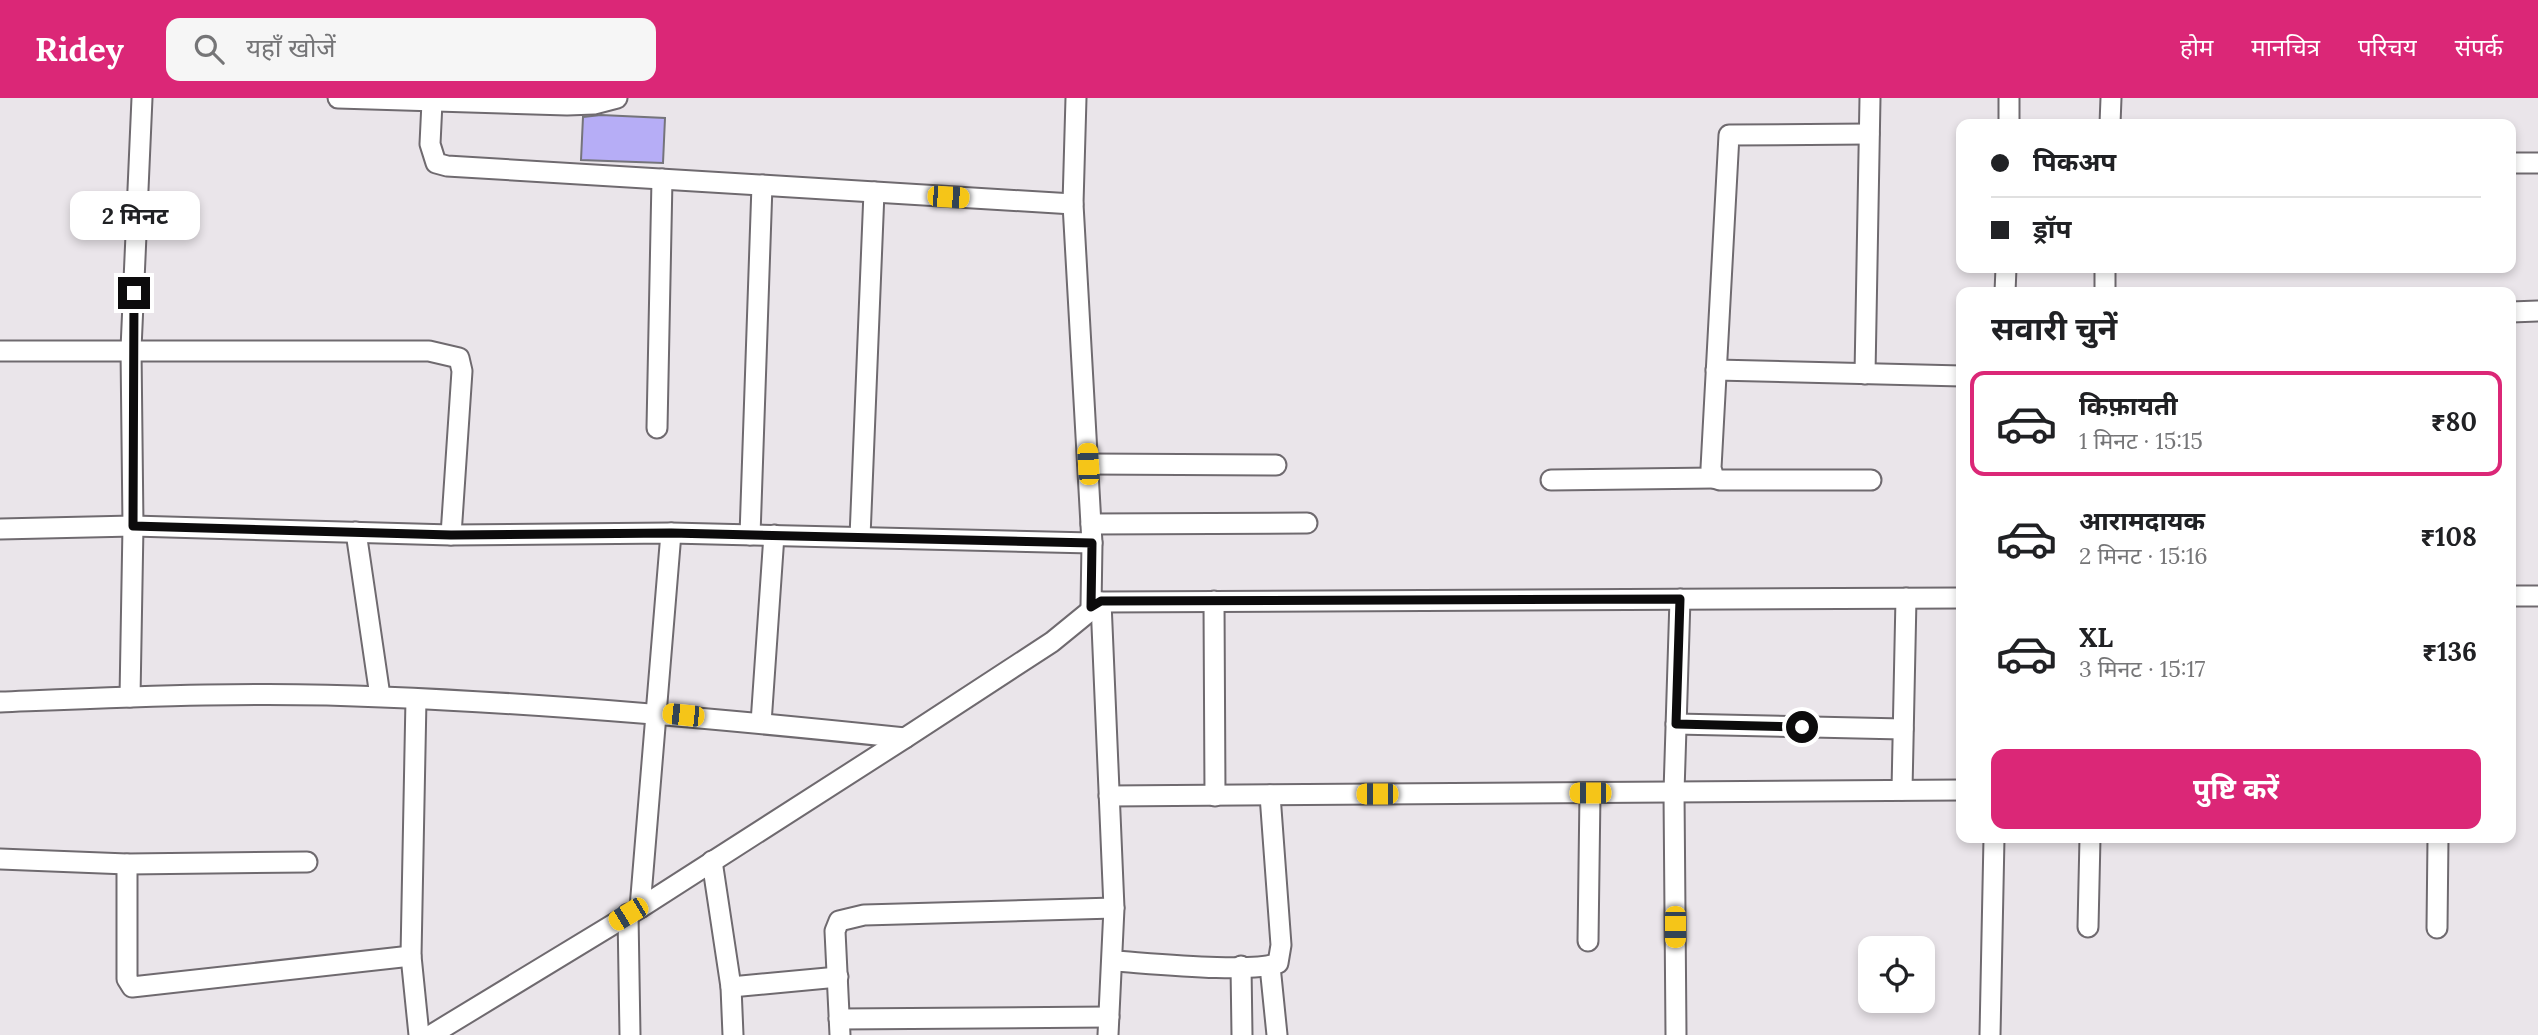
<!DOCTYPE html>
<html lang="hi">
<head>
<meta charset="utf-8">
<style>
  :root { --surface:#fff; --page:#f6f6f6; --text:#202124; --muted:#757577; --line:#e0e0e0; --accent:#db2777 }
  body { margin:0; font-family:Lora,"Noto Sans Devanagari",serif; background:var(--page); color:var(--text); height:100vh; display:flex; flex-direction:column; font-size:26px; white-space:nowrap }
  * { box-sizing:border-box; margin:0 }
  p { font-size:23px; color:var(--muted) }
  .icon { flex:none; width:38px; height:38px; fill:none; stroke:currentColor; stroke-width:2; stroke-linecap:round; stroke-linejoin:round }
  .map { position:relative; flex:1; overflow:hidden }
  .sheet { position:absolute; left:1956px; top:189px; width:560px; height:556px; display:flex; flex-direction:column; background:var(--surface); border-radius:14px; box-shadow:0 4px 10px #0003 }
  .sheet>* { flex:none }
  .guide { position:absolute; left:1956px; top:21px; width:560px; height:154px; border-radius:14px; box-shadow:0 4px 10px #0003; display:grid; align-content:center; height:154px; padding:0 35px; background:var(--surface) }
  .buttons { position:absolute; left:1858px; top:838px; display:grid; gap:14px }
  .buttons a { display:grid; place-items:center; width:77px; height:77px; border-radius:14px; background:var(--surface); box-shadow:0 4px 10px #0003; font-size:35px }
  .end { position:absolute; width:32px; height:32px; margin:-16px; border:9px solid #0c0b0c; background:#fff; box-shadow:0 0 0 4px #fff }
  .from { border-radius:50% }
  .bubble { position:absolute; height:49px; border-radius:14px; background:var(--surface); box-shadow:0 4px 10px #0003; font-size:23px; font-weight:700; line-height:49px; text-align:center }
  .car { position:absolute; width:21px; height:42px; margin:-21px -10px; border-radius:9px; box-shadow:0 0 5px 2px #0007; background:linear-gradient(#f5c518 24%,#345 0 40%,#f5c518 0 76%,#345 0 86%,#f5c518 0) }
  .guide b { display:flex; align-items:center; gap:24px; height:66px; font-size:26px }
  .guide b+b { border-top:2px solid var(--line) }
  .guide i { width:18px; height:18px; background:var(--text) }
  ul { padding:0; list-style:none }
  li { display:flex; align-items:center; gap:21px; height:105px; margin:0 14px 10px; padding:0 21px; border:4px solid transparent; border-radius:14px }
  li div { flex:1 }
  li b { display:block; font-size:26px }
  li em { font-style:normal; font-weight:700 }
  li.current { border-color:var(--accent) }
  li>.icon { width:63px; height:63px; stroke-width:1.5 }
  h2 { padding:0 35px; font-size:32px; line-height:84px }
  .button { display:flex; gap:14px; margin-top:auto; padding:14px 35px }
  .button a { flex:1; height:80px; border-radius:14px; background:var(--accent); color:#fff; font-size:28px; font-weight:700; line-height:80px; text-align:center }
  header { display:flex; align-items:center; gap:42px; box-sizing:border-box; height:98px; padding:0 35px; background:var(--accent); color:#fff }
  header strong { font-size:33px }
  nav { display:flex; gap:38px; margin-inline-start:auto; font-size:24px }
  .search { width:490px; height:63px; background:var(--page); display:flex; align-items:center; gap:18px; box-sizing:border-box; padding:0 24px; border-radius:14px; color:var(--muted); font-size:26px }
  .map>svg:first-child { display:block }
  .building { fill:#b6adf6; stroke:#75747a; stroke-width:2 }
  .lines { fill:none; stroke-linecap:round; stroke-linejoin:round }
  .minor-casing { stroke:#6f6a6f; stroke-width:23 }
  .minor { stroke:#fff; stroke-width:19 }
  .route { stroke:#0c0b0c; stroke-width:9 }
</style>
</head>
<body>
<header>
<strong>Ridey</strong>
<div class="search"><svg class="icon" aria-label="search" viewBox="0 0 24 24"><circle cx="10" cy="10" r="6"/><path d="M15 15l6 6"/></svg>यहाँ खोजें</div>
<nav><a>होम</a><a>मानचित्र</a><a>परिचय</a><a>संपर्क</a></nav>
</header>
<div class="map">
<svg width="2538" height="937" viewBox="0 0 2538 937">
  <rect width="100%" height="100%" fill="#eae5ea"/>
  <polygon class="building" points="601,17 665,20 663,65 581,62 583,19"/>
  <g class="lines">
    <defs>
      <g id="minor">
        <polyline points="338,0 567,7 594,6 617,0"/>
        <polyline points="1076,0 1073,106 1092,445 1091,509"/>
        <polyline points="432,4 430,46 436,65 447,68 1073,106"/>
        <polyline points="2009,26 2009,0"/>
        <polyline points="2110,26 2111,0"/>
        <polyline points="1869,36 1729,37 1711,370 1714,380 1720,382 1871,382"/>
        <polyline points="2511,65 2538,65"/>
        <polyline points="2105,170 2105,194"/>
        <polyline points="2005,194 2006,170"/>
        <polyline points="2511,214 2538,213"/>
        <polyline points="0,253 429,253 459,260 462,273 451,437 133,428 0,431"/>
        <polyline points="1716,272 1962,278"/>
        <polyline points="1865,276 1870,0"/>
        <polyline points="657,330 662,81"/>
        <polyline points="1088,366 1276,367"/>
        <polyline points="1551,382 1714,380"/>
        <polyline points="1091,426 1307,425"/>
        <polyline points="356,434 380,598"/>
        <polyline points="451,437 671,435 1092,445"/>
        <polyline points="750,437 762,87"/>
        <polyline points="860,439 874,94"/>
        <polyline points="2511,498 2538,498"/>
        <polyline points="1214,503 1215,698"/>
        <polyline points="1101,504 1114,810 1108,937"/>
        <polyline points="130,599 133,428 131,251 142,0"/>
        <polyline points="416,601 411,858 419,937"/>
        <path d="M0 604C127 599 255 593 382 599 557 606 731 622 905 640"/>
        <polyline points="761,625 774,437"/>
        <polyline points="1676,626 1903,631"/>
        <polyline points="1902,692 1906,500"/>
        <polyline points="1109,698 1962,692"/>
        <polyline points="0,761 127,766 307,764"/>
        <polyline points="712,763 731,889 733,937"/>
        <polyline points="127,766 127,881 132,889 411,858"/>
        <polyline points="640,810 671,435"/>
        <polyline points="628,816 630,937"/>
        <polyline points="2088,829 2090,740"/>
        <polyline points="2437,830 2438,740"/>
        <polyline points="1588,843 1590,695"/>
        <path d="M1114 863C1147 865 1253 876 1278 865L1281 847 1270 697"/>
        <polyline points="1241,868 1242,937"/>
        <polyline points="1270,868 1277,937"/>
        <polyline points="731,889 838,879"/>
        <polyline points="839,921 1109,919"/>
        <polyline points="431,937 640,810 905,640 1052,544 1101,504 1962,500"/>
        <polyline points="840,937 835,833 839,823 864,817 1114,810"/>
        <polyline points="1676,937 1674,694 1680,501"/>
        <polyline points="1990,937 1994,740"/>
      </g>
    </defs>
    <use href="#minor" class="minor-casing"/>
    <use href="#minor" class="minor"/>
  </g>
  <g class="lines">
    <polyline class="route" points="134,195 133,428 451,437 671,435 1092,445 1091,509 1101,503 1680,501 1676,626 1802,629"/>
  </g>
</svg>
<div class="buttons">
<a><svg class="icon" aria-label="locate" viewBox="0 0 24 24"><circle cx="12" cy="12" r="6"/><path d="M12 2v4M12 18v4M2 12h4M18 12h4"/></svg></a>
</div>
<i class="end from" style="left:1802px;top:629px"></i>
<i class="end" style="left:134px;top:195px"></i>
<div class="bubble" style="left:70px;top:93px;width:130px">2 मिनट</div>
<i class="car" style="left:948px;top:99px;rotate:94deg"></i>
<i class="car" style="left:1088px;top:366px;rotate:357deg"></i>
<i class="car" style="left:683px;top:617px;rotate:276deg"></i>
<i class="car" style="left:1590px;top:695px;rotate:270deg"></i>
<i class="car" style="left:1377px;top:696px;rotate:270deg"></i>
<i class="car" style="left:628px;top:816px;rotate:239deg"></i>
<i class="car" style="left:1675px;top:829px;rotate:180deg"></i>
<div class="guide">
<b><i class="from"></i>पिकअप</b>
<b><i></i>ड्रॉप</b>
</div>
<section class="sheet">
<h2>सवारी चुनें</h2>
<ul>
<li class="current"><svg class="icon" aria-label="car" viewBox="0 0 24 24"><path d="M5 17H2v-5l4-1 3-4h7l3 4 3 1v5h-3M9 17h6M6 11h13"/><circle cx="7" cy="17" r="2"/><circle cx="17" cy="17" r="2"/></svg><div><b>किफ़ायती</b><p>1 मिनट · 15:15</p></div><em>₹80</em></li>
<li><svg class="icon" aria-label="car" viewBox="0 0 24 24"><path d="M5 17H2v-5l4-1 3-4h7l3 4 3 1v5h-3M9 17h6M6 11h13"/><circle cx="7" cy="17" r="2"/><circle cx="17" cy="17" r="2"/></svg><div><b>आरामदायक</b><p>2 मिनट · 15:16</p></div><em>₹108</em></li>
<li><svg class="icon" aria-label="car" viewBox="0 0 24 24"><path d="M5 17H2v-5l4-1 3-4h7l3 4 3 1v5h-3M9 17h6M6 11h13"/><circle cx="7" cy="17" r="2"/><circle cx="17" cy="17" r="2"/></svg><div><b>XL</b><p>3 मिनट · 15:17</p></div><em>₹136</em></li>
</ul>
<div class="button"><a>पुष्टि करें</a></div>
</section>
</div>
</body>
</html>
